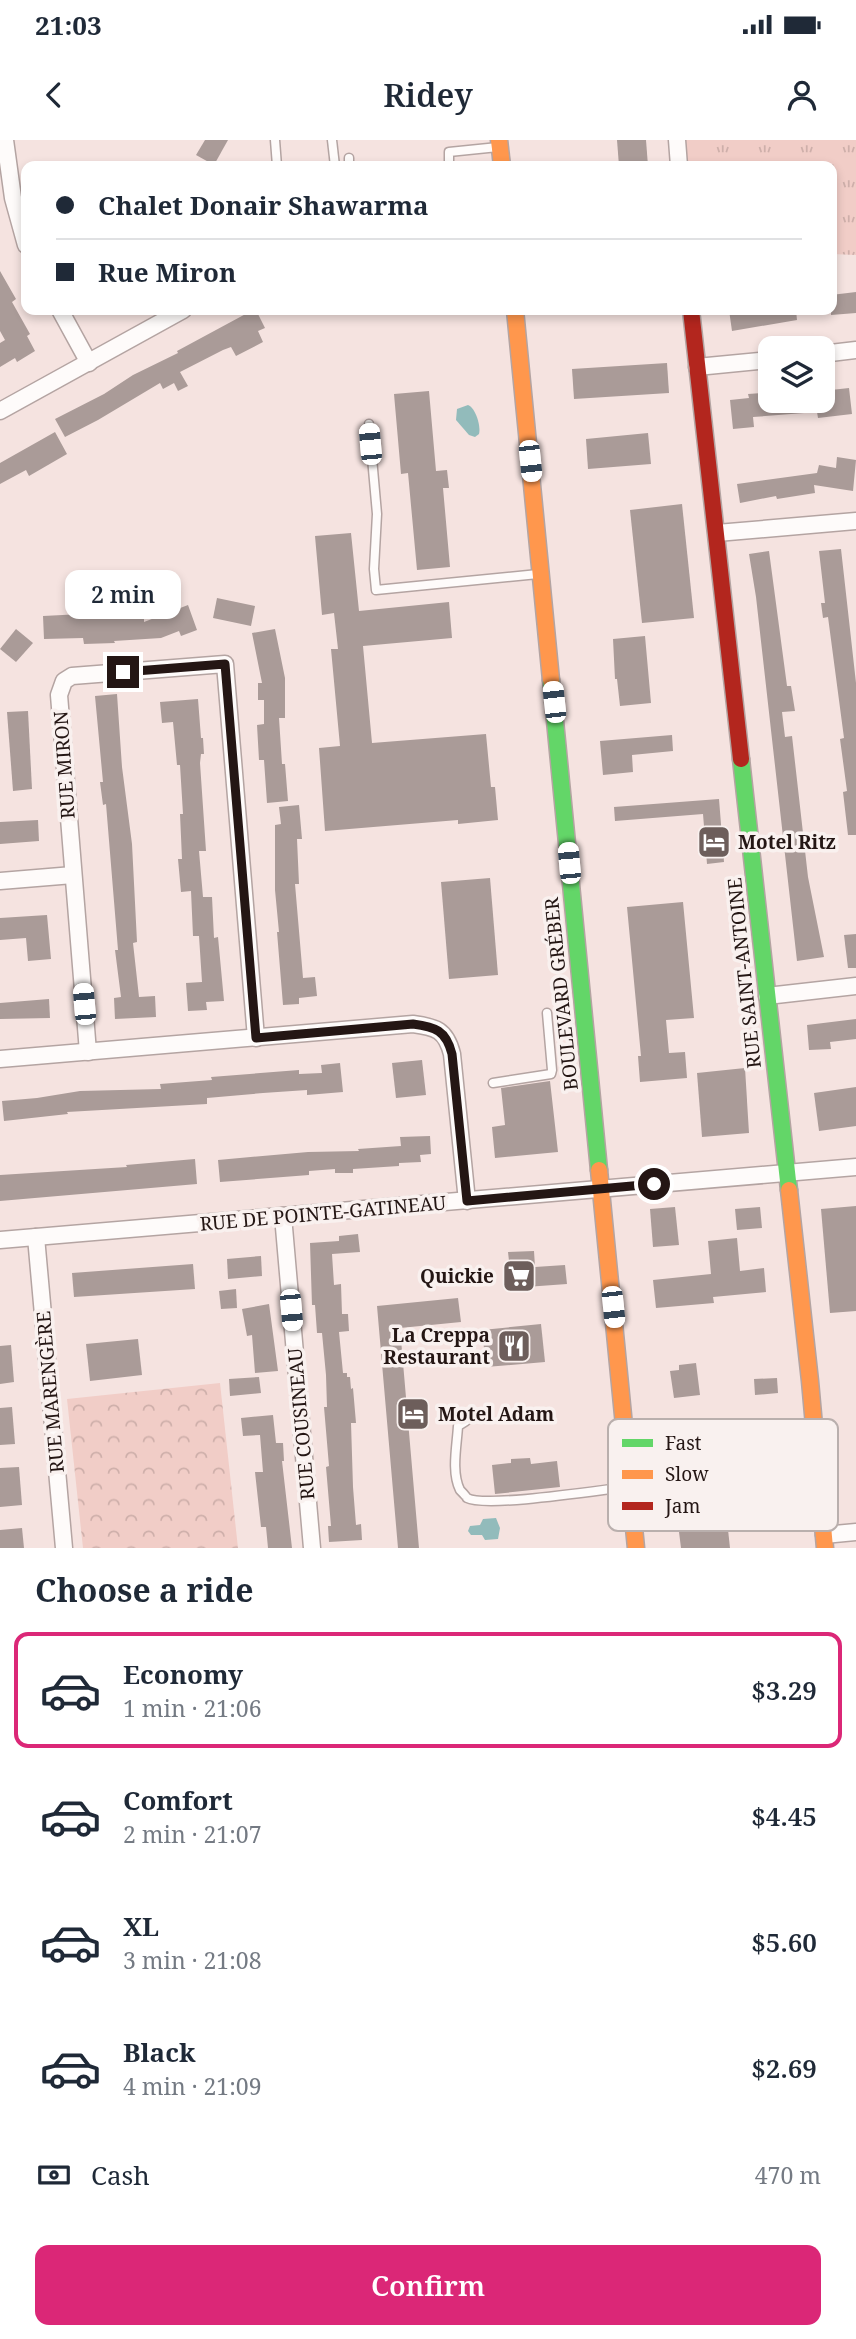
<!DOCTYPE html>
<html lang="en">
<head>
<meta charset="utf-8">
<style>
  :root { --surface:#fff; --page:#f2f2f3; --text:#1f2937; --muted:#747a83; --line:#e0e1e3; --accent:#db2777 }
  body { margin:0; font-family:"Noto Serif",serif; background:var(--page); color:var(--text); height:100vh; display:flex; flex-direction:column; font-size:26px; white-space:nowrap }
  * { box-sizing:border-box; margin:0 }
  p { font-size:23px; color:var(--muted) }
  .icon { flex:none; width:38px; height:38px; fill:none; stroke:currentColor; stroke-width:2; stroke-linecap:round; stroke-linejoin:round }
  .map { position:relative; height:1408px; overflow:hidden }
  .drawer { display:flex; flex-direction:column; background:var(--surface); flex:1 }
  .drawer>* { flex:none }
  .guide { position:absolute; left:21px; top:21px; width:816px; height:154px; border-radius:14px; box-shadow:0 4px 10px #0003; display:grid; align-content:center; height:154px; padding:0 35px; background:var(--surface) }
  .buttons { position:absolute; left:758px; top:196px; display:grid; gap:14px }
  .buttons a { display:grid; place-items:center; width:77px; height:77px; border-radius:14px; background:var(--surface); box-shadow:0 4px 10px #0003; font-size:35px }
  .end { position:absolute; width:32px; height:32px; margin:-16px; border:9px solid #241614; background:#fff; box-shadow:0 0 0 4px #fff }
  .from { border-radius:50% }
  .bubble { position:absolute; height:49px; border-radius:14px; background:var(--surface); box-shadow:0 4px 10px #0003; font-size:23px; font-weight:600; line-height:49px; text-align:center }
  .car { position:absolute; width:21px; height:42px; margin:-21px -10px; border-radius:9px; box-shadow:0 0 5px 2px #0007; background:linear-gradient(#fff 24%,#345 0 40%,#fff 0 76%,#345 0 86%,#fff 0) }
  .guide b { display:flex; align-items:center; gap:24px; height:66px; font-size:26px }
  .guide b+b { border-top:2px solid var(--line) }
  .guide i { width:18px; height:18px; background:var(--text) }
  ul { padding:0; list-style:none }
  li { display:flex; align-items:center; gap:21px; height:116px; margin:0 14px 10px; padding:0 21px; border:4px solid transparent; border-radius:14px }
  li div { flex:1 }
  li b { display:block; font-size:26px }
  li em { font-style:normal; font-weight:600 }
  li.on { border-color:var(--accent) }
  li>.icon { width:63px; height:63px; stroke-width:1.5 }
  h2 { padding:0 35px; font-size:32px; line-height:84px }
  .pay { display:flex; align-items:center; gap:18px; height:77px; padding:0 35px; font-size:26px }
  .pay p { margin-inline-start:auto }
  .primary-button { display:flex; gap:14px; margin-top:auto; padding:14px 35px }
  .primary-button a { flex:1; height:80px; border-radius:14px; background:var(--accent); color:#fff; font-size:28px; font-weight:600; line-height:80px; text-align:center }
  .status { display:flex; justify-content:space-between; align-items:center; height:49px; padding:0 35px; background:var(--surface); direction:ltr }
  .status svg { height:19px; fill:currentColor }
  header { display:flex; justify-content:space-between; align-items:center; height:91px; padding:0 35px; background:var(--surface); font-size:32px; font-weight:600 }
  .map>svg:first-child { display:block }
  .forest { fill:url(#forest-crowns) }
  .park { fill:url(#park-tufts) }
  .water { fill:#92bbbb }
  .building { fill:#aa9b98 }
  .lines { fill:none; stroke-linecap:round; stroke-linejoin:round }
  .lane-casing { stroke:#b4a4a2; stroke-width:11 }
  .street-casing { stroke:#b4a4a2; stroke-width:19 }
  .fast-casing { stroke:#b4a4a2; stroke-width:19 }
  .slow-casing { stroke:#b4a4a2; stroke-width:19 }
  .jam-casing { stroke:#b4a4a2; stroke-width:19 }
  .lane { stroke:#fefbfa; stroke-width:8 }
  .street { stroke:#fefbfa; stroke-width:16 }
  .fast { stroke:#63d668; stroke-width:16 }
  .slow { stroke:#ff974d; stroke-width:16 }
  .jam { stroke:#b3261e; stroke-width:16 }
  .route { stroke:#241614; stroke-width:9 }
  .labels { text-anchor:middle; dominant-baseline:central; stroke-width:7; stroke-linejoin:round; paint-order:stroke }
  .street-label { font-size:19px; fill:#241614; stroke:#f9f1ef }
  .poi-label { font-size:19px; font-weight:bold; fill:#241614; stroke:#f9f1ef; text-anchor:start }
  .key { fill:#f9f1ef; stroke:#b9afad; stroke-width:2 }
  .key-label { font-size:19px; fill:#241614 }
</style>
</head>
<body>
<div class="status"><b>21:03</b><svg viewBox="0 0 49 12"><path d="M0 12V9h3v3zM5 12V6h3v6zM10 12V3h3v9zM15 12V0h3v12zM26 1h20v11H26zM47 4h2v5h-2z"/></svg></div>
<header><svg class="icon" aria-label="back" viewBox="0 0 24 24"><path d="M15 5l-7 7 7 7"/></svg>Ridey<svg class="icon" aria-label="person" viewBox="0 0 24 24"><circle cx="12" cy="8" r="4"/><path d="M4 21q1-7 8-7t8 7"/></svg></header>
<div class="map">
<svg width="856" height="1408" viewBox="0 0 856 1408">
  <defs>
    <pattern id="forest-crowns" width="20" height="18" patternUnits="userSpaceOnUse" patternTransform="scale(1.75)"><rect width="20" height="18" fill="#f1cdc7"/><path d="M2 6a3 3 0 1 1 6 0M12 15a3 3 0 1 1 6 0" fill="none" stroke="#ceafaa"/></pattern>
    <pattern id="park-tufts" width="24" height="20" patternUnits="userSpaceOnUse" patternTransform="scale(1.75)"><rect width="24" height="20" fill="#f1cdc7"/><path d="M3 7l-1-3M5 7V3M7 7l1-3M15 17l-1-3M17 17v-4M19 17l1-3" fill="none" stroke="#ceafaa"/></pattern>
  </defs>
  <rect width="100%" height="100%" fill="#f5e3e0"/>
  <polygon class="forest" points="220,1243 238,1408 83,1408 67,1259"/>
  <polygon class="park" points="677,0 856,0 856,115 831,114 831,26 679,26"/>
  <g class="water">
    <path d="M468 265C476 268 481 287 479 294L475 297 469 295 456 280 457 269Z"/>
    <polygon points="496,1378 500,1388 498,1399 485,1400 482,1395 471,1395 468,1391 470,1386 480,1385 483,1379"/>
  </g>
  <g class="building">
    <polygon points="205,0 228,0 214,25 196,15"/>
    <polygon points="617,0 646,0 648,26 619,26"/>
    <polygon points="0,131 16,159 12,162 30,194 27,196 35,211 17,222 15,218 0,227 0,203 5,200 0,191"/>
    <polygon points="856,152 856,173 831,175 831,155"/>
    <polygon points="253,170 256,170 265,188 258,191 263,202 236,216 231,207 223,210 180,232 188,246 178,251 174,243 163,249 160,243 98,280 65,297 55,279 104,254 133,235 178,213 177,211"/>
    <polygon points="729,170 796,170 797,180 732,191"/>
    <polygon points="667,223 669,253 574,259 572,229"/>
    <polygon points="849,248 852,274 818,278 817,272 753,277 754,287 733,289 730,260 749,258 748,254 762,253 763,256 770,255 770,261 822,261 822,251"/>
    <polygon points="429,251 436,331 447,330 449,348 443,348 450,427 417,430 408,333 401,334 394,254"/>
    <polygon points="55,292 67,314 29,336 26,330 0,344 0,323"/>
    <polygon points="648,293 651,324 588,329 586,299"/>
    <polygon points="837,317 856,320 853,351 814,345 815,353 777,359 776,356 740,363 737,344 817,333 819,325 836,328"/>
    <polygon points="682,364 694,478 642,483 630,370"/>
    <polygon points="351,393 359,471 449,462 452,498 363,506 372,603 486,594 491,647 495,647 498,680 458,684 458,680 325,691 319,608 340,606 331,509 338,509 334,473 322,475 315,396"/>
    <polygon points="841,409 856,543 856,695 848,695 843,652 847,651 840,599 844,598 828,477 823,478 821,463 825,463 819,411"/>
    <polygon points="769,411 787,546 791,546 795,571 782,572 785,597 792,596 808,737 824,817 797,821 756,457 749,414"/>
    <polygon points="217,458 255,466 251,486 213,478"/>
    <polygon points="188,465 197,490 181,496 179,491 161,498 114,501 115,503 84,504 83,498 44,499 43,476 82,474 82,471 113,470 113,473 144,471 144,482"/>
    <polygon points="16,489 33,503 16,522 0,509"/>
    <polygon points="275,489 285,538 285,578 279,578 282,624 285,624 288,661 267,663 264,620 259,620 257,585 264,584 264,560 258,560 258,543 262,543 252,493"/>
    <polygon points="645,496 651,563 620,566 617,539 615,539 613,499"/>
    <polygon points="117,554 122,627 132,704 137,802 133,803 139,857 155,856 156,877 115,879 114,858 121,857 115,810 118,810 106,664 103,665 100,642 103,642 95,556"/>
    <polygon points="198,559 201,598 203,598 204,614 201,614 200,623 206,711 199,711 203,757 212,757 214,798 218,797 224,861 206,862 207,870 188,871 186,843 202,842 199,796 193,796 191,751 181,752 178,719 182,719 180,674 183,674 180,625 177,625 173,582 162,583 160,562"/>
    <polygon points="28,571 32,649 13,651 7,572"/>
    <polygon points="672,595 673,611 632,615 633,632 603,635 600,601"/>
    <polygon points="719,659 724,722 707,724 703,674 615,681 614,667"/>
    <polygon points="299,665 302,699 297,699 299,744 295,744 303,838 315,837 317,856 299,858 299,864 283,865 277,792 279,792 275,750 275,685 281,684 279,667"/>
    <polygon points="38,680 39,701 0,704 0,682"/>
    <polygon points="490,738 498,835 449,839 441,742"/>
    <polygon points="683,762 694,878 666,880 669,913 685,912 687,938 640,942 638,916 641,916 627,767"/>
    <polygon points="47,775 51,819 28,821 26,798 0,800 0,778"/>
    <polygon points="856,794 856,828 848,828 844,795"/>
    <polygon points="49,859 50,878 0,879 0,863"/>
    <polygon points="856,879 856,899 830,902 831,909 809,910 807,885"/>
    <polygon points="422,920 426,955 396,958 392,923"/>
    <polygon points="340,923 343,952 307,955 307,950 263,953 207,958 207,964 67,972 68,974 4,981 2,961 37,958 80,951 161,949 160,944 212,940 211,937 299,930 299,934 322,933 321,925"/>
    <polygon points="745,928 749,993 702,997 697,933"/>
    <polygon points="550,941 558,1012 495,1018 492,987 505,985 501,948"/>
    <polygon points="856,947 856,986 819,991 814,953"/>
    <polygon points="430,996 431,1014 420,1015 421,1022 399,1023 399,1026 353,1029 353,1033 335,1033 335,1029 309,1031 309,1035 220,1042 218,1020 308,1012 359,1011 358,1009 401,1006 400,997"/>
    <polygon points="195,1019 197,1044 0,1061 0,1035 127,1027 126,1025"/>
    <polygon points="856,1066 856,1171 830,1173 821,1069"/>
    <polygon points="675,1067 679,1105 653,1107 650,1069"/>
    <polygon points="760,1067 762,1088 737,1090 735,1069"/>
    <polygon points="358,1094 360,1112 332,1114 334,1145 341,1144 342,1174 348,1174 349,1191 339,1192 343,1233 347,1233 347,1237 350,1237 351,1249 353,1248 356,1283 351,1283 353,1347 356,1385 361,1384 362,1400 329,1402 328,1386 331,1386 326,1327 329,1326 324,1267 327,1267 326,1235 322,1193 317,1193 315,1165 312,1165 310,1103 339,1101 339,1096"/>
    <polygon points="737,1098 740,1131 764,1128 766,1152 713,1157 714,1163 656,1168 653,1140 711,1134 708,1101"/>
    <polygon points="534,1111 535,1127 565,1125 567,1144 512,1148 508,1112"/>
    <polygon points="261,1116 262,1136 228,1139 227,1119"/>
    <polygon points="193,1124 195,1149 74,1157 72,1133"/>
    <polygon points="236,1149 237,1168 221,1169 219,1151"/>
    <polygon points="458,1158 461,1182 400,1188 419,1408 398,1408 377,1166"/>
    <polygon points="269,1164 278,1231 255,1233 252,1195 247,1196 242,1169"/>
    <polygon points="541,1184 545,1222 486,1227 482,1190"/>
    <polygon points="138,1199 142,1235 90,1241 86,1204"/>
    <polygon points="11,1205 14,1242 0,1244 0,1206"/>
    <polygon points="696,1223 700,1255 674,1258 670,1231 679,1230 679,1225"/>
    <polygon points="259,1237 261,1253 230,1256 229,1239"/>
    <polygon points="777,1238 778,1253 755,1255 754,1239"/>
    <polygon points="12,1267 15,1304 0,1305 0,1268"/>
    <polygon points="273,1275 276,1303 283,1303 284,1321 282,1321 292,1408 268,1408 266,1387 261,1387 255,1332 263,1332 260,1295 243,1296 241,1278"/>
    <polygon points="530,1318 531,1324 557,1321 560,1347 495,1354 492,1325 511,1323 511,1319"/>
    <polygon points="19,1327 22,1365 0,1367 0,1328"/>
    <polygon points="726,1371 730,1408 681,1408 677,1376"/>
    <polygon points="22,1388 24,1408 0,1408 0,1390"/>
  </g>
  <g class="lines">
    <defs>
      <g id="lane">
        <polyline points="275,0 277,26"/>
        <polyline points="332,0 335,26"/>
        <polyline points="349,18 349,26"/>
        <polyline points="449,26 449,12 498,7"/>
        <polyline points="369,284 377,374 374,429 376,450 538,434"/>
        <polyline points="493,943 551,934 552,930 547,873"/>
        <path d="M466 1281 458 1286C457 1305 451 1332 460 1350 460 1350 467 1357 467 1358 486 1368 600 1350 627 1347"/>
      </g>
      <g id="street">
        <polyline points="5,0 13,58 26,105"/>
        <polyline points="677,0 679,26"/>
        <polyline points="60,170 89,223"/>
        <polyline points="822,214 856,210"/>
        <polyline points="697,227 770,220"/>
        <polyline points="0,271 183,170"/>
        <polyline points="717,393 856,381"/>
        <polyline points="0,741 73,735"/>
        <polyline points="767,856 856,846"/>
        <polyline points="88,912 59,555 64,541 72,536 225,524 256,898"/>
        <path d="M0 919 413 884C436 887 446 890 452 914L467 1061"/>
        <polyline points="283,1076 312,1408"/>
        <polyline points="36,1097 64,1408"/>
        <polyline points="0,1100 856,1027"/>
        <polyline points="824,1395 856,1392"/>
      </g>
      <g id="fast">
        <polyline points="551,540 599,1030"/>
        <polyline points="741,619 789,1050"/>
      </g>
      <g id="slow">
        <polyline points="499,0 502,26"/>
        <polyline points="515,170 551,540"/>
        <polyline points="599,1030 636,1408"/>
        <polyline points="789,1050 810,1241 825,1408"/>
      </g>
      <polyline id="jam" points="691,170 741,619"/>
    </defs>
    <use href="#lane" class="lane-casing"/>
    <use href="#street" class="street-casing"/>
    <use href="#fast" class="fast-casing"/>
    <use href="#slow" class="slow-casing"/>
    <use href="#jam" class="jam-casing"/>
    <use href="#lane" class="lane"/>
    <use href="#street" class="street"/>
    <use href="#fast" class="fast"/>
    <use href="#slow" class="slow"/>
    <use href="#jam" class="jam"/>
  </g>
  <g class="lines">
    <path class="route" d="M123 532 225 524 256 898 413 884C435 887 446 890 452 914L467 1061 654 1044"/>
  </g>
  <defs>
    <symbol id="hotel-square" viewBox="-11 -11 22 22"><rect x="-9" y="-9" width="18" height="18" rx="4" fill="#6d5e5b" stroke="#f9f1ef"/><path d="M-6-4.5h1.5V1H6V5H4.5V3h-9V5H-6ZM-4 0a1.8 1.8 0 1 1 3.6 0ZM.5 0V-2.5h3Q6-2.5 6 0Z" fill="#fff"/></symbol>
    <symbol id="supermarket-square" viewBox="-11 -11 22 22"><rect x="-9" y="-9" width="18" height="18" rx="4" fill="#6d5e5b" stroke="#f9f1ef"/><path d="M-6-5.5h2.5l.6 2H6L4.5 2H-2.5L-4.4-4H-6ZM-1.5 3.2a1.3 1.3 0 1 0 .1 0ZM3 3.2a1.3 1.3 0 1 0 .1 0Z" fill="#fff"/></symbol>
    <symbol id="restaurant-square" viewBox="-11 -11 22 22"><rect x="-9" y="-9" width="18" height="18" rx="4" fill="#6d5e5b" stroke="#f9f1ef"/><path d="M-5-6h1v4h1v-4h1v4h1v-4h1v5L-1.5 .5V6h-2V.5L-5-1ZM5-6V6H3V1.5H1.5Q1.5-4 5-6Z" fill="#fff"/></symbol>
  </defs>
  <g fill-rule="evenodd">
    <use href="#hotel-square" x="695" y="683" width="38" height="38"/>
    <use href="#supermarket-square" x="500" y="1117" width="38" height="38"/>
    <use href="#restaurant-square" x="495" y="1187" width="38" height="38"/>
    <use href="#hotel-square" x="394" y="1255" width="38" height="38"/>
  </g>
  <g class="labels">
    <g class="street-label">
      <text transform="translate(64 625) rotate(-94)">RUE MIRON</text>
      <text transform="translate(744 833) rotate(-96)">RUE SAINT-ANTOINE</text>
      <text transform="translate(561 854) rotate(-96)">BOULEVARD GRÉBER</text>
      <text transform="translate(323 1073) rotate(-5)">RUE DE POINTE-GATINEAU</text>
      <text transform="translate(50 1252) rotate(-95)">RUE MARENGÈRE</text>
      <text transform="translate(301 1284) rotate(-95)">RUE COUSINEAU</text>
    </g>
    <g class="poi-label">
      <text x="738" y="702">Motel Ritz</text>
      <text x="494" y="1136" text-anchor="end">Quickie</text>
      <text x="490" y="1195" text-anchor="end">La Creppa<tspan x="490" dy="22">Restaurant</tspan></text>
      <text x="438" y="1274">Motel Adam</text>
    </g>
  </g>
  <rect x="608" y="1279" width="230" height="112" rx="10" class="key"/>
  <rect x="622" y="1299" width="31" height="8" fill="#63d668"/>
  <rect x="622" y="1330" width="31" height="9" fill="#ff974d"/>
  <rect x="622" y="1362" width="31" height="8" fill="#b3261e"/>
  <g class="key-label">
    <text x="665" y="1310">Fast</text>
    <text x="665" y="1341">Slow</text>
    <text x="665" y="1373">Jam</text>
  </g>
</svg>
<div class="buttons">
<a><svg class="icon" aria-label="layers" viewBox="0 0 24 24"><path d="M12 4l9 5-9 5-9-5zM3 14l9 5 9-5"/></svg></a>
</div>
<i class="end from" style="left:654px;top:1044px"></i>
<i class="end" style="left:123px;top:532px"></i>
<div class="bubble" style="left:65px;top:430px;width:116px">2 min</div>
<i class="car" style="left:370px;top:304px;rotate:355deg"></i>
<i class="car" style="left:530px;top:321px;rotate:174deg"></i>
<i class="car" style="left:554px;top:562px;rotate:354deg"></i>
<i class="car" style="left:569px;top:723px;rotate:355deg"></i>
<i class="car" style="left:84px;top:864px;rotate:355deg"></i>
<i class="car" style="left:613px;top:1167px;rotate:174deg"></i>
<i class="car" style="left:291px;top:1170px;rotate:175deg"></i>
<div class="guide">
<b><i class="from"></i>Chalet Donair Shawarma</b>
<b><i></i>Rue Miron</b>
</div>
</div>
<section class="drawer">
<h2>Choose a ride</h2>
<ul>
<li class="on"><svg class="icon" aria-label="car" viewBox="0 0 24 24"><path d="M5 17H2v-5l4-1 3-4h7l3 4 3 1v5h-3M9 17h6M6 11h13"/><circle cx="7" cy="17" r="2"/><circle cx="17" cy="17" r="2"/></svg><div><b>Economy</b><p>1 min · 21:06</p></div><em>$3.29</em></li>
<li><svg class="icon" aria-label="car" viewBox="0 0 24 24"><path d="M5 17H2v-5l4-1 3-4h7l3 4 3 1v5h-3M9 17h6M6 11h13"/><circle cx="7" cy="17" r="2"/><circle cx="17" cy="17" r="2"/></svg><div><b>Comfort</b><p>2 min · 21:07</p></div><em>$4.45</em></li>
<li><svg class="icon" aria-label="car" viewBox="0 0 24 24"><path d="M5 17H2v-5l4-1 3-4h7l3 4 3 1v5h-3M9 17h6M6 11h13"/><circle cx="7" cy="17" r="2"/><circle cx="17" cy="17" r="2"/></svg><div><b>XL</b><p>3 min · 21:08</p></div><em>$5.60</em></li>
<li><svg class="icon" aria-label="car" viewBox="0 0 24 24"><path d="M5 17H2v-5l4-1 3-4h7l3 4 3 1v5h-3M9 17h6M6 11h13"/><circle cx="7" cy="17" r="2"/><circle cx="17" cy="17" r="2"/></svg><div><b>Black</b><p>4 min · 21:09</p></div><em>$2.69</em></li>
</ul>
<div class="pay"><svg class="icon" aria-label="cash" viewBox="0 0 24 24"><path d="M3 7h18v10H3z"/><circle cx="12" cy="12" r="2"/></svg>Cash<p>470 m</p></div>
<div class="primary-button"><a>Confirm</a></div>
</section>
</body>
</html>
